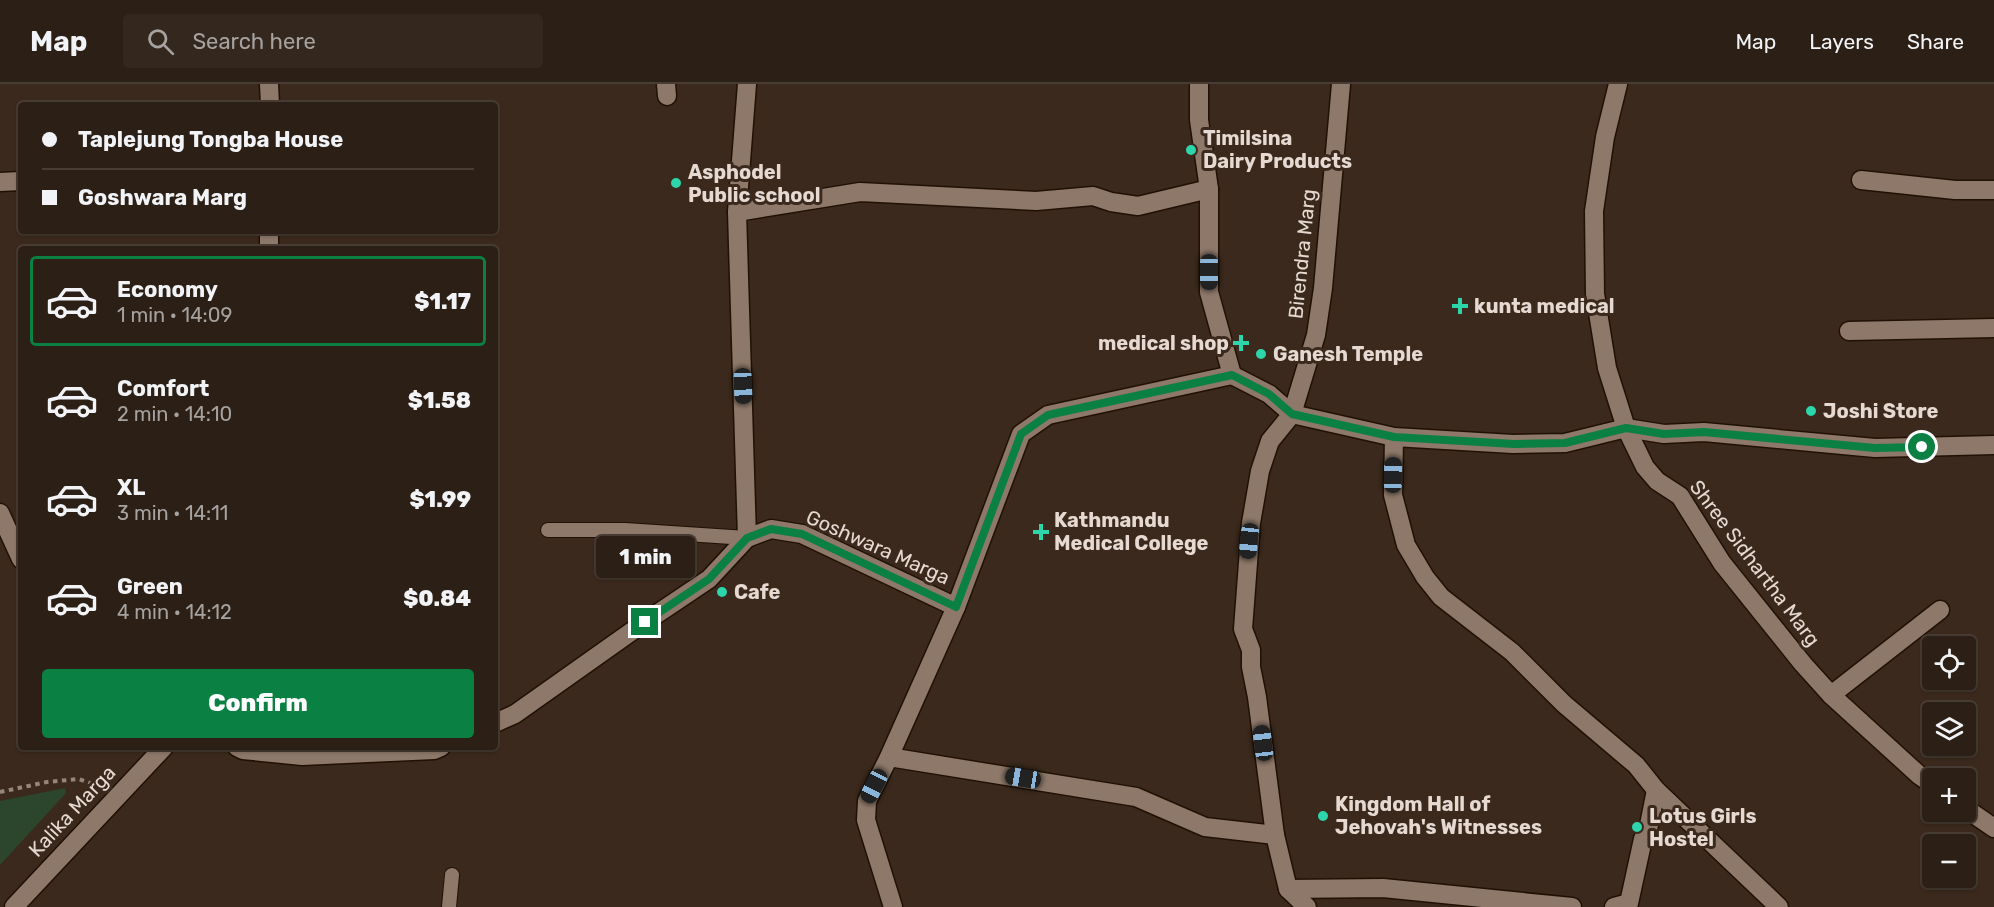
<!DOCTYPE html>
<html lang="en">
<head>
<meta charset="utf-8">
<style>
  :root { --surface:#2c1f15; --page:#34271e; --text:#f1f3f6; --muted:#a6a2a0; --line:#483d34; --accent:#0b8043 }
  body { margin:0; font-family:Rubik,sans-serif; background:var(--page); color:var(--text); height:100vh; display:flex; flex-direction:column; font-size:22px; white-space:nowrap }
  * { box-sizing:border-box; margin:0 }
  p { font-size:20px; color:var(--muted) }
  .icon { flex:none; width:33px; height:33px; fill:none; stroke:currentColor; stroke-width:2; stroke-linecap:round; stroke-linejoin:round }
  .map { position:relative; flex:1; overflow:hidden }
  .side { position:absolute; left:18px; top:162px; width:480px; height:504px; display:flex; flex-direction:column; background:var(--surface); border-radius:6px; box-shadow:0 2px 4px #0004,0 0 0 2px var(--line) }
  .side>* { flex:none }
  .banner { position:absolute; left:18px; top:18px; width:480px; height:132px; border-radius:6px; box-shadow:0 2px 4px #0004,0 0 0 2px var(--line); display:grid; align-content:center; height:132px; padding:0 24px; background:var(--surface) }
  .fabs { position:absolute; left:1922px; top:552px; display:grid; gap:12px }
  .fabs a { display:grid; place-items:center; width:54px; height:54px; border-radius:6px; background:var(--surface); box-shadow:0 2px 4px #0004,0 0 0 2px var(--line); font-size:30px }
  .end { position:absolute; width:27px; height:27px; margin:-14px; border:8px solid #0b8043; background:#fff; box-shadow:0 0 0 3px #fff }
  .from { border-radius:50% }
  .bubble { position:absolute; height:42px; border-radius:6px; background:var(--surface); box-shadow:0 2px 4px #0004,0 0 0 2px var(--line); font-size:20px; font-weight:800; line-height:42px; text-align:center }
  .car { position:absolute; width:18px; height:36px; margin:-18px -9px; border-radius:8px; box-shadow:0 0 4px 2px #0007; background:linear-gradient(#222 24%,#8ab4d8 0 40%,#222 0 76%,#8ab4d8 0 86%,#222 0) }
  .banner b { display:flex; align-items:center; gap:21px; height:57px; font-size:22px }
  .banner b+b { border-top:2px solid var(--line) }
  .banner i { width:15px; height:15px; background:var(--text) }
  ul { padding:10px 0 0; list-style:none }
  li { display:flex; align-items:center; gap:18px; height:90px; margin:0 12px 9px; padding:0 12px; border:3px solid transparent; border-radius:6px }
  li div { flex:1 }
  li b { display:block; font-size:22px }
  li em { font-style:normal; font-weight:800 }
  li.on { border-color:var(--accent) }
  li>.icon { width:54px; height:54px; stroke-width:1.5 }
  .button { display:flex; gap:12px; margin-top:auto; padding:12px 24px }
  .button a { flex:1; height:69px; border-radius:6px; background:var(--accent); color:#fff; font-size:24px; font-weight:800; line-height:69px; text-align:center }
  header { display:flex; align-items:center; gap:36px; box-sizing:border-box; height:84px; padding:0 30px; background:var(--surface); border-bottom:2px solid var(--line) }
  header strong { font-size:28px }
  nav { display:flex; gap:33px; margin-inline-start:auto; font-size:21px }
  .search { width:420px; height:54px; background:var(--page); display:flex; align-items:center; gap:15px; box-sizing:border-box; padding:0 21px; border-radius:6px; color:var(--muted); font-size:22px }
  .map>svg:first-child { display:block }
  .green { fill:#2c462e }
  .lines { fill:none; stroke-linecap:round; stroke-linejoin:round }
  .service-casing { stroke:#211105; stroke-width:16 }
  .minor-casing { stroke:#211105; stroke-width:21 }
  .path { stroke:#95867c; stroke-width:4; stroke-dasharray:4.5 4.5; stroke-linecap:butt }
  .service { stroke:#8d7869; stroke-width:14 }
  .minor { stroke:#8d7869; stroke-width:18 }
  .route { stroke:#0b8043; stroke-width:8 }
  .poi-dot { fill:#2dd5ab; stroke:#3a291c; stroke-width:2 }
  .labels { text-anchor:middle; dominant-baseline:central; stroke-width:6; stroke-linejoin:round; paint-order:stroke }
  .poi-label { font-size:20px; font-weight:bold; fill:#e5d9d1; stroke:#3a291c; text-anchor:start }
  .street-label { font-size:20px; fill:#e5d9d1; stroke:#3a291c }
</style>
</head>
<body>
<header>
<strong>Map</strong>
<div class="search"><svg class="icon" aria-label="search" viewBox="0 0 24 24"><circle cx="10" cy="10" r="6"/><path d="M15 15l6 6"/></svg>Search here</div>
<nav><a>Map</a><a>Layers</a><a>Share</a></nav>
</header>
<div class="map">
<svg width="1994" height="823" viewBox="0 0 1994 823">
  <rect width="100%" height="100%" fill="#3a291c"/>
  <polygon class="green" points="65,704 66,709 0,781 0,717"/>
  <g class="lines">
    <defs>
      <g id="service">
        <polyline points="548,446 625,446 747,454"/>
        <polyline points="449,823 452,791"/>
      </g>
      <g id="minor">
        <polyline points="269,0 270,21"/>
        <polyline points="666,0 667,12"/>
        <polyline points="747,0 737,128 747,454"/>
        <polyline points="1199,0 1199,36 1209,105 1209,208 1232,291"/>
        <polyline points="1618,0 1605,53 1594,127 1595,210 1607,284 1626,344 1645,383 1657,397 1680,412 1722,479 1803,580 1831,611 1919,691 1932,700"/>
        <polyline points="1861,96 1955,106 1994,106"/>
        <polyline points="0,98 21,97"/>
        <polyline points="737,128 860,108 1036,117 1093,112 1111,118 1138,122 1209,105"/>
        <polyline points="269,165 269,147"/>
        <polyline points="1849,247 1994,244"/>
        <polyline points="1232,291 1269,310 1292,330 1394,353 1513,360 1565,359 1626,344 1664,350 1704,348 1875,364 1994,361"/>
        <polyline points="1394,353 1393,411 1406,461 1425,493 1441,513 1512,568 1564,620 1636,681 1656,706 1779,823"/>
        <polyline points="0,429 21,475"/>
        <polyline points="1831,611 1940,526"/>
        <polyline points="495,639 515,630 645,538 709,495 747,454 771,445 802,450 956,523"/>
        <polyline points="237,663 243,666 302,672 434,666 441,663"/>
        <polyline points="889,673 1136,713 1205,743 1275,751"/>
        <polyline points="1965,724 1994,744"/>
        <polyline points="1288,805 1383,804 1572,823"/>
        <polyline points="14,823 164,663"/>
        <polyline points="893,823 866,736 867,717 889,673 956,523 1021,350 1048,331 1232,291"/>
        <polyline points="1307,823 1288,805 1275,751 1257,613 1251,583 1251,566 1243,545 1251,439 1260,387 1270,357 1292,330 1316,251 1323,204 1341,0"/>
        <polyline points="1614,823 1629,819 1643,755 1649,741 1656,706"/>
      </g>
    </defs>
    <use href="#service" class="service-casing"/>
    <use href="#minor" class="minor-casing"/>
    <polyline class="path" points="0,708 47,698 79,695 96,701"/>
    <use href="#service" class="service"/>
    <use href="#minor" class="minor"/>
  </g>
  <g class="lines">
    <polyline class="route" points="645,538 709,495 747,454 771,445 802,450 956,523 1021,350 1048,331 1232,291 1269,310 1292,330 1394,353 1514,360 1565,359 1626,344 1664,350 1704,348 1875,364 1922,363"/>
  </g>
  <g class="poi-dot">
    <circle cx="1191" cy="66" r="6"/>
    <circle cx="676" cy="99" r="6"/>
    <path d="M1457 213h6v6h6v6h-6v6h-6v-6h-6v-6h6z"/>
    <path d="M1238 250h6v6h6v6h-6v6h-6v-6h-6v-6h6z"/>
    <circle cx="1261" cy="270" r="6"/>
    <circle cx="1811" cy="327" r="6"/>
    <path d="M1038 439h6v6h6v6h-6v6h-6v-6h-6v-6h6z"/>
    <circle cx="722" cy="508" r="6"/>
    <circle cx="1323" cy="732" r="6"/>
    <circle cx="1637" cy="743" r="6"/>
  </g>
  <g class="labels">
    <g class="poi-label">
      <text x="1203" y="54">Timilsina<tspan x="1203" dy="23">Dairy Products</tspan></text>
      <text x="688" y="88">Asphodel<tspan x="688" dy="23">Public school</tspan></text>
      <text x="1474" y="222">kunta medical</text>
      <text x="1229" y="259" text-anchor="end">medical shop</text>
      <text x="1273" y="270">Ganesh Temple</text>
      <text x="1823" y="327">Joshi Store</text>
      <text x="1054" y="436">Kathmandu<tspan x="1054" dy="23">Medical College</tspan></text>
      <text x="734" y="508">Cafe</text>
      <text x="1335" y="720">Kingdom Hall of<tspan x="1335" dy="23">Jehovah's Witnesses</tspan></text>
      <text x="1649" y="732">Lotus Girls<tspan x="1649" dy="23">Hostel</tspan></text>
    </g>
    <g class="street-label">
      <text transform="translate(1302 170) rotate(-84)">Birendra Marg</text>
      <text transform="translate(878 463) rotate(24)">Goshwara Marga</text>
      <text transform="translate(1755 479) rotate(53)">Shree Sidhartha Marg</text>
      <text transform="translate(72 727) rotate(-47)">Kalika Marga</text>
    </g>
  </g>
</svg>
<div class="fabs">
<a><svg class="icon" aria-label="locate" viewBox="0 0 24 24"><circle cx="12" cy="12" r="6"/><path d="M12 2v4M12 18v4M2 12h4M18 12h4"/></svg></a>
<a><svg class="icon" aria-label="layers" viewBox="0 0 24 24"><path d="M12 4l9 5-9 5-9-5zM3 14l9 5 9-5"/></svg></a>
<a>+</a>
<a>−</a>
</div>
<i class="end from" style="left:1922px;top:363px"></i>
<i class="end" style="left:645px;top:538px"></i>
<div class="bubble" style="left:596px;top:452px;width:99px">1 min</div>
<i class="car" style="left:1209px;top:188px;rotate:180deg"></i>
<i class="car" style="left:743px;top:302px;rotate:178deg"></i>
<i class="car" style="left:1393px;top:391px;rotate:1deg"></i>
<i class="car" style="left:1249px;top:457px;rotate:186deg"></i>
<i class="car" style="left:1263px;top:659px;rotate:353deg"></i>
<i class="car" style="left:1023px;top:694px;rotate:279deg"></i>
<i class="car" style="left:874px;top:702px;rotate:207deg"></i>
<div class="banner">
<b><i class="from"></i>Taplejung Tongba House</b>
<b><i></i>Goshwara Marg</b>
</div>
<section class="side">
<ul>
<li class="on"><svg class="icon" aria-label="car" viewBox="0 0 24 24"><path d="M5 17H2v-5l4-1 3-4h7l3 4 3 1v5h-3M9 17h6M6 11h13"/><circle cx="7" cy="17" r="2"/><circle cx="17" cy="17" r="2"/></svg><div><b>Economy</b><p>1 min · 14:09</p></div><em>$1.17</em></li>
<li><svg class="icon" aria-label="car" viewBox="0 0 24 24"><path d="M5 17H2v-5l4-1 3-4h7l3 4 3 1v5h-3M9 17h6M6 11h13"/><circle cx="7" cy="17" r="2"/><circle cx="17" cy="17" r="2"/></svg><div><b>Comfort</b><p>2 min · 14:10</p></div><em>$1.58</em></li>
<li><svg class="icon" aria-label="car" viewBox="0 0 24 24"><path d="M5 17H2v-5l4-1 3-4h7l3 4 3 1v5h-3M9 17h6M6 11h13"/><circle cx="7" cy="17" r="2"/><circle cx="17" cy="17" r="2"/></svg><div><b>XL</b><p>3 min · 14:11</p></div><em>$1.99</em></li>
<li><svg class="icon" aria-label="car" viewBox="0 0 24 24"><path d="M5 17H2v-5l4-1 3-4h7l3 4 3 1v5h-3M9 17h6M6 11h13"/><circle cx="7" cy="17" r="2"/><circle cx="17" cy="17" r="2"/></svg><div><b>Green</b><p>4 min · 14:12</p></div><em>$0.84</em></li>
</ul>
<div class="button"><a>Confirm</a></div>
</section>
</div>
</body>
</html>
